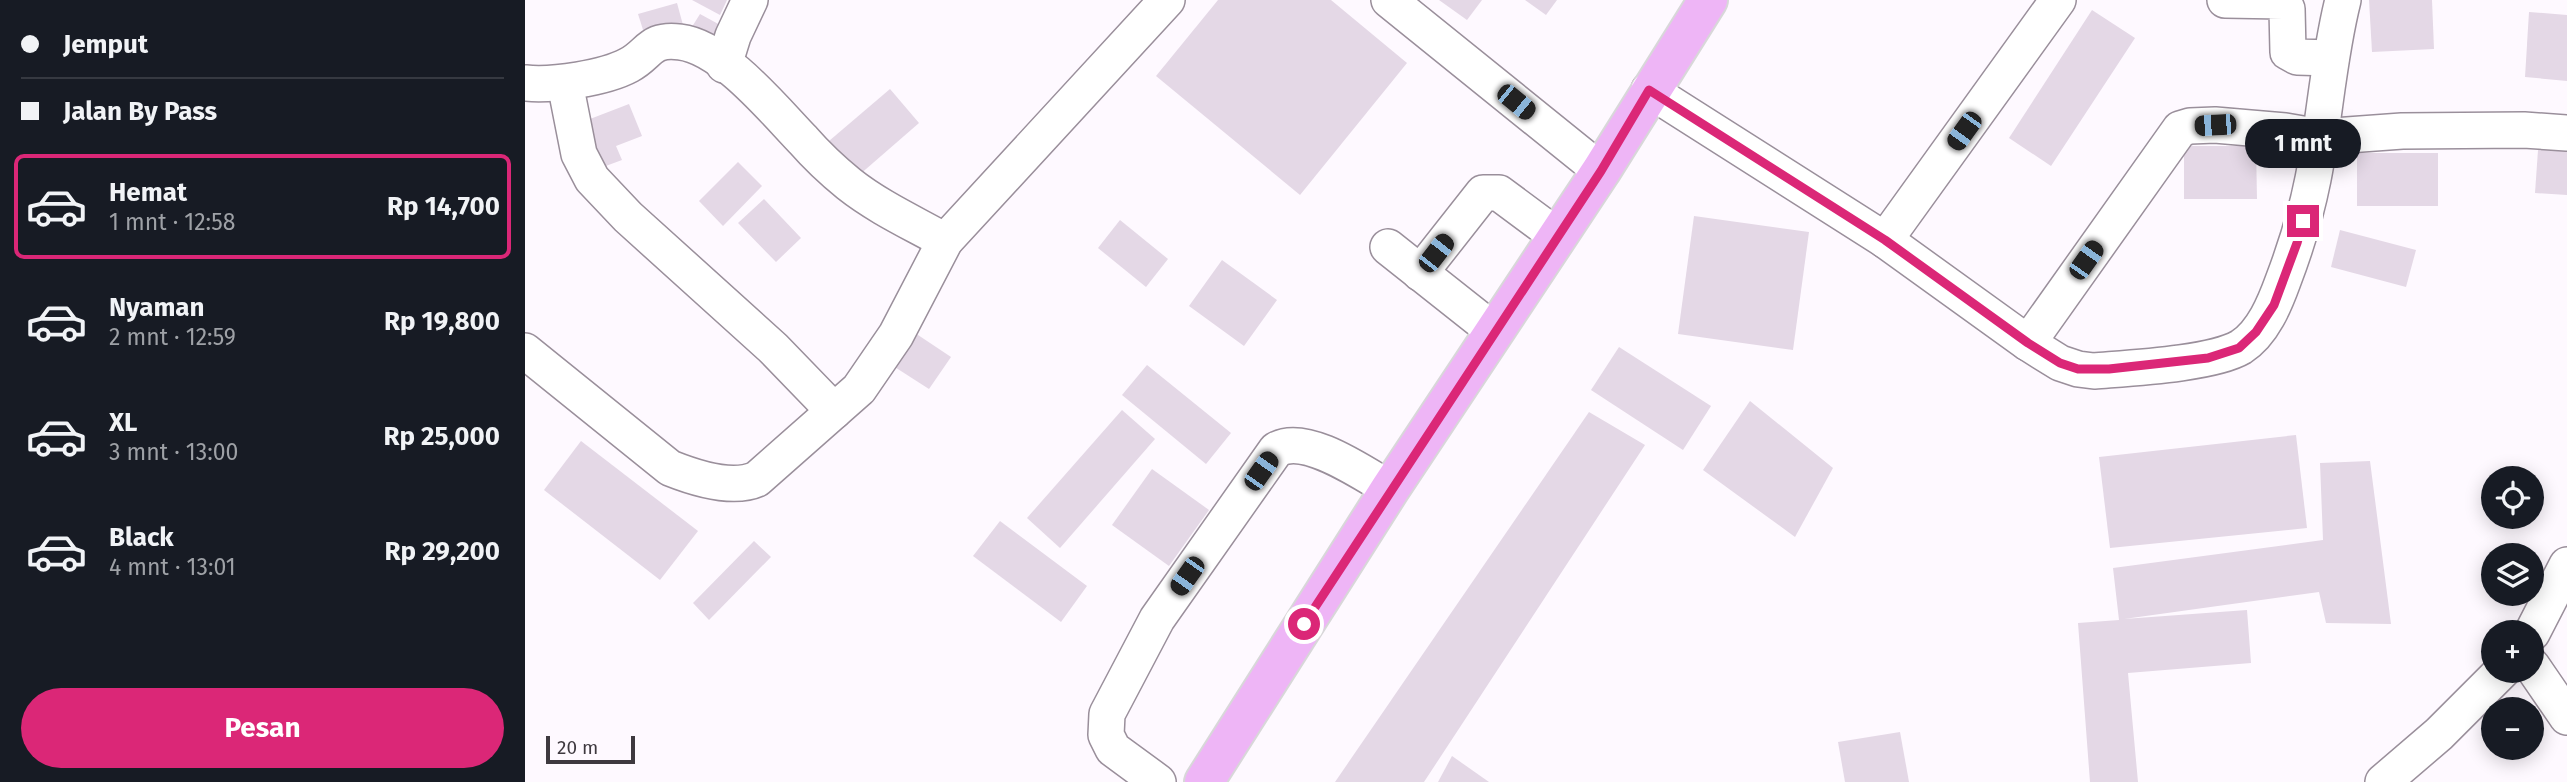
<!DOCTYPE html>
<html lang="id">
<head>
<meta charset="utf-8">
<style>
  :root { --surface:#171b24; --page:#20242c; --text:#f1f3f6; --muted:#9ea1a6; --line:#363941; --accent:#db2777 }
  body { margin:0; font-family:"Fira Sans",sans-serif; background:var(--page); color:var(--text); height:100vh; display:flex; flex-direction:column; font-size:26px; white-space:nowrap }
  * { box-sizing:border-box; margin:0 }
  p { font-size:23px; color:var(--muted) }
  .icon { flex:none; width:38px; height:38px; fill:none; stroke:currentColor; stroke-width:2; stroke-linecap:round; stroke-linejoin:round }
  .map { position:relative; flex:1; overflow:hidden }
  .drawer { display:flex; flex-direction:column; background:var(--surface); width:525px }
  .drawer>* { flex:none }
  .guide { display:grid; align-content:center; height:154px; padding:0 21px; background:var(--surface) }
  .tools { position:absolute; left:1956px; top:466px; display:grid; gap:14px }
  .tools a { display:grid; place-items:center; width:63px; height:63px; border-radius:50%; background:var(--surface); box-shadow:0 4px 18px #0003; font-size:35px }
  .scale { position:absolute; left:21px; bottom:18px; width:89px; box-sizing:border-box; padding-left:7px; border:4px solid #3e393f; border-top:0; font-size:19px; line-height:24px; white-space:nowrap; color:#3e393f; -webkit-text-stroke:5px #fef9ff; paint-order:stroke }
  .end { position:absolute; width:32px; height:32px; margin:-16px; border:9px solid #db2777; background:#fff; box-shadow:0 0 0 4px #fff }
  .from { border-radius:50% }
  .bubble { position:absolute; height:49px; border-radius:24px; background:var(--surface); box-shadow:0 4px 18px #0003; font-size:23px; font-weight:700; line-height:49px; text-align:center }
  .car { position:absolute; width:21px; height:42px; margin:-21px -10px; border-radius:9px; box-shadow:0 0 5px 2px #0007; background:linear-gradient(#222 24%,#8ab4d8 0 40%,#222 0 76%,#8ab4d8 0 86%,#222 0) }
  .guide b { display:flex; align-items:center; gap:24px; height:66px; font-size:26px }
  .guide b+b { border-top:2px solid var(--line) }
  .guide i { width:18px; height:18px; background:var(--text) }
  ul { padding:0; list-style:none }
  li { display:flex; align-items:center; gap:21px; height:105px; margin:0 14px 10px; padding:0 7px; border:4px solid transparent; border-radius:10px }
  li div { flex:1 }
  li b { display:block; font-size:26px }
  li em { font-style:normal; font-weight:700 }
  li.active { border-color:var(--accent) }
  li>.icon { width:63px; height:63px; stroke-width:1.5 }
  .action { display:flex; gap:14px; margin-top:auto; padding:14px 21px }
  .action a { flex:1; height:80px; border-radius:42px; background:var(--accent); color:#fff; font-size:28px; font-weight:700; line-height:80px; text-align:center }
  main { display:flex; flex:1; min-height:0 }
  .map>svg:first-child { display:block }
  .building { fill:#e4d8e6 }
  .lines { fill:none; stroke-linecap:round; stroke-linejoin:round }
  .minor-casing { stroke:#9a8f9b; stroke-width:38 }
  .highway-casing { stroke:#d8d7d9; stroke-width:42 }
  .minor { stroke:#fff; stroke-width:35 }
  .highway { stroke:#eeb5f6; stroke-width:38 }
  .route { stroke:#db2777; stroke-width:9 }
</style>
</head>
<body>
<main>
<section class="drawer">
<div class="guide">
<b><i class="from"></i>Jemput</b>
<b><i></i>Jalan By Pass</b>
</div>
<ul>
<li class="active"><svg class="icon" aria-label="car" viewBox="0 0 24 24"><path d="M5 17H2v-5l4-1 3-4h7l3 4 3 1v5h-3M9 17h6M6 11h13"/><circle cx="7" cy="17" r="2"/><circle cx="17" cy="17" r="2"/></svg><div><b>Hemat</b><p>1 mnt · 12:58</p></div><em>Rp 14,700</em></li>
<li><svg class="icon" aria-label="car" viewBox="0 0 24 24"><path d="M5 17H2v-5l4-1 3-4h7l3 4 3 1v5h-3M9 17h6M6 11h13"/><circle cx="7" cy="17" r="2"/><circle cx="17" cy="17" r="2"/></svg><div><b>Nyaman</b><p>2 mnt · 12:59</p></div><em>Rp 19,800</em></li>
<li><svg class="icon" aria-label="car" viewBox="0 0 24 24"><path d="M5 17H2v-5l4-1 3-4h7l3 4 3 1v5h-3M9 17h6M6 11h13"/><circle cx="7" cy="17" r="2"/><circle cx="17" cy="17" r="2"/></svg><div><b>XL</b><p>3 mnt · 13:00</p></div><em>Rp 25,000</em></li>
<li><svg class="icon" aria-label="car" viewBox="0 0 24 24"><path d="M5 17H2v-5l4-1 3-4h7l3 4 3 1v5h-3M9 17h6M6 11h13"/><circle cx="7" cy="17" r="2"/><circle cx="17" cy="17" r="2"/></svg><div><b>Black</b><p>4 mnt · 13:01</p></div><em>Rp 29,200</em></li>
</ul>
<div class="action"><a>Pesan</a></div>
</section>
<div class="map">
<svg width="2042" height="782" viewBox="0 0 2042 782">
  <rect width="100%" height="100%" fill="#fef9ff"/>
  <g class="building">
    <polygon points="167,0 202,0 195,15"/>
    <polygon points="693,0 806,0 882,63 775,195 631,76"/>
    <polygon points="914,0 957,0 942,20"/>
    <polygon points="1000,0 1032,0 1021,15"/>
    <polygon points="1844,0 1907,0 1909,49 1847,52"/>
    <polygon points="152,3 158,25 120,36 113,14"/>
    <polygon points="1567,10 1610,38 1526,166 1484,138"/>
    <polygon points="2004,12 2042,15 2042,81 2000,77"/>
    <polygon points="175,14 197,26 188,43 165,30"/>
    <polygon points="365,89 394,123 333,176 304,141"/>
    <polygon points="104,104 117,136 91,146 97,160 70,170 52,124"/>
    <polygon points="1659,146 1731,146 1732,199 1659,199"/>
    <polygon points="2013,150 2042,151 2042,195 2010,193"/>
    <rect x="1832" y="153" width="81" height="53"/>
    <polygon points="213,162 237,186 198,226 174,201"/>
    <polygon points="239,199 276,238 251,262 213,223"/>
    <polygon points="1169,216 1284,232 1268,350 1153,334"/>
    <polygon points="595,220 643,259 621,287 573,248"/>
    <polygon points="1815,230 1891,250 1881,287 1806,267"/>
    <polygon points="697,260 752,300 719,346 664,306"/>
    <polygon points="387,331 426,357 404,389 365,364"/>
    <polygon points="1094,347 1186,406 1158,450 1066,390"/>
    <polygon points="622,365 706,433 681,464 597,395"/>
    <polygon points="1225,401 1308,468 1270,537 1178,470"/>
    <polygon points="597,410 630,439 535,548 502,518"/>
    <polygon points="1064,412 1120,445 899,782 810,782"/>
    <polygon points="1771,435 1782,528 1585,548 1574,457"/>
    <polygon points="56,441 173,531 135,580 19,490"/>
    <polygon points="1845,461 1866,624 1801,623 1794,592 1599,619 1722,610 1726,663 1603,673 1613,782 1565,782 1553,623 1594,620 1588,568 1798,540 1795,463"/>
    <polygon points="627,469 684,510 644,566 587,525"/>
    <polygon points="475,521 562,586 536,622 448,556"/>
    <polygon points="229,541 246,557 184,620 168,603"/>
    <polygon points="1375,732 1384,782 1320,782 1313,742"/>
    <polygon points="927,756 964,782 913,782"/>
  </g>
  <g class="lines">
    <defs>
      <g id="minor">
        <polyline points="864,0 1076,171"/>
        <polyline points="1700,0 1758,1 1762,9 1763,52 1772,57 1806,58"/>
        <polyline points="199,65 208,36 225,0"/>
        <path d="M0 83C27 86 80 78 104 65 125 54 124 38 155 42 198 47 249 110 278 140 292 156 308 171 324 184 353 207 388 223 420 241"/>
        <polyline points="40,83 54,154 67,179 103,217 248,348 309,411"/>
        <path d="M1124 90 1360 240 1503 343 1535 363 1553 369 1569 371C1605 368 1687 364 1716 347 1738 333 1750 303 1758 281 1771 247 1781 214 1788 179 1800 119 1803 59 1818 0"/>
        <polyline points="1360,240 1533,0"/>
        <polyline points="863,247 969,331"/>
        <polyline points="895,273 958,193 974,193 1032,236"/>
        <polyline points="1503,343 1655,129 1665,126 1690,125 1760,131 1795,137 1877,131 1999,130 2042,133"/>
        <path d="M0 351 145 468C170 478 208 490 232 479L334 389 371 335 420 241 642 0"/>
        <polyline points="2007,633 2042,565"/>
        <polyline points="2007,666 2042,717"/>
        <path d="M633 782 588 749 581 735 582 714 632 619 751 450C780 432 839 474 865 489"/>
        <polyline points="1858,782 1914,734 1978,670"/>
      </g>
      <polyline id="highway" points="679,782 865,489 1076,171 1183,0"/>
    </defs>
    <use href="#minor" class="minor-casing"/>
    <use href="#highway" class="highway-casing"/>
    <use href="#minor" class="minor"/>
    <use href="#highway" class="highway"/>
  </g>
  <g class="lines">
    <polyline class="route" points="779,624 1076,171 1124,90 1360,240 1503,343 1535,363 1553,369 1584,369 1683,358 1714,348 1731,332 1749,305 1772,243 1778,221"/>
  </g>
</svg>
<div class="tools">
<a><svg class="icon" aria-label="locate" viewBox="0 0 24 24"><circle cx="12" cy="12" r="6"/><path d="M12 2v4M12 18v4M2 12h4M18 12h4"/></svg></a>
<a><svg class="icon" aria-label="layers" viewBox="0 0 24 24"><path d="M12 4l9 5-9 5-9-5zM3 14l9 5 9-5"/></svg></a>
<a>+</a>
<a>−</a>
</div>
<div class="scale">20 m</div>
<i class="end from" style="left:779px;top:624px"></i>
<i class="end" style="left:1778px;top:221px"></i>
<div class="bubble" style="left:1720px;top:119px;width:116px">1 mnt</div>
<i class="car" style="left:991px;top:102px;rotate:129deg"></i>
<i class="car" style="left:1690px;top:125px;rotate:267deg"></i>
<i class="car" style="left:1439px;top:131px;rotate:216deg"></i>
<i class="car" style="left:911px;top:253px;rotate:38deg"></i>
<i class="car" style="left:1561px;top:260px;rotate:35deg"></i>
<i class="car" style="left:736px;top:471px;rotate:35deg"></i>
<i class="car" style="left:662px;top:576px;rotate:215deg"></i>
</div>
</main>
</body>
</html>
